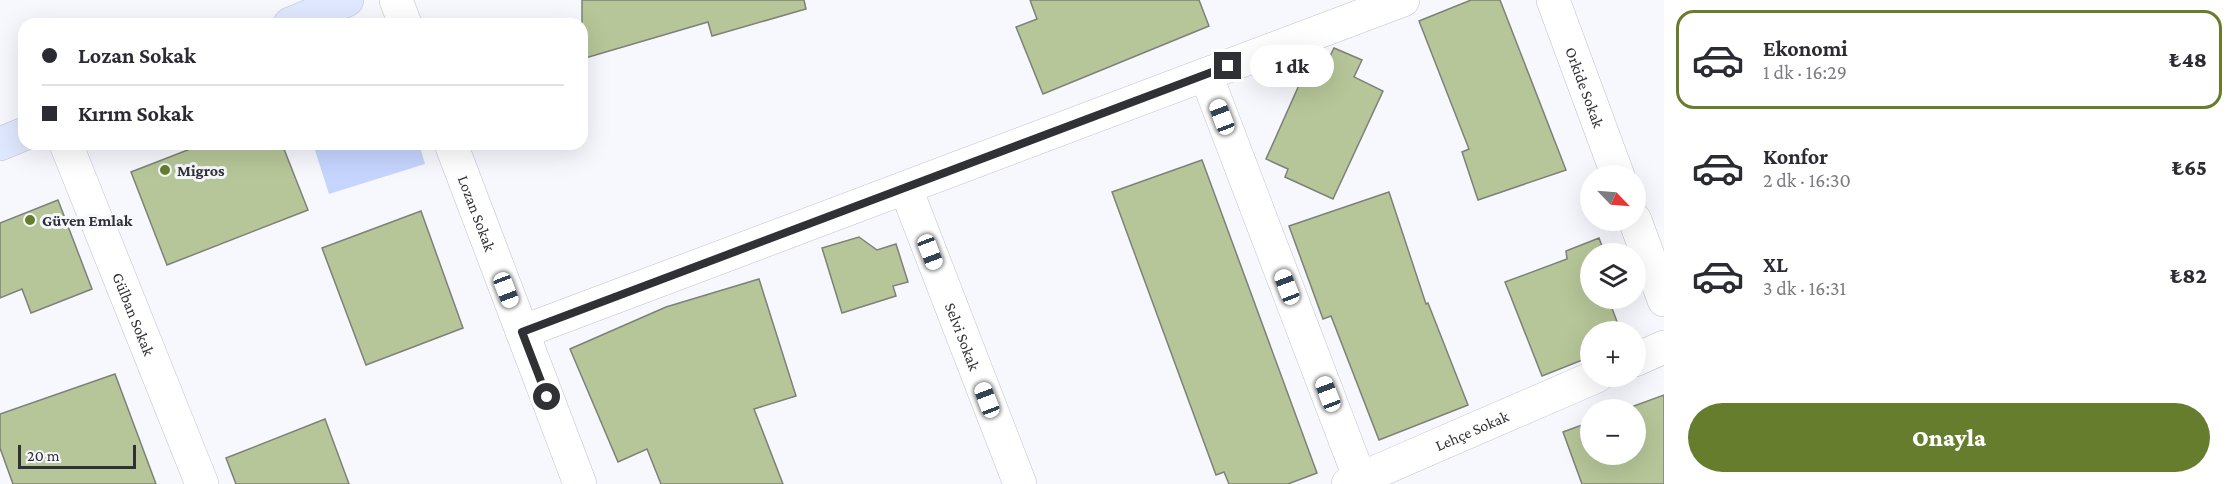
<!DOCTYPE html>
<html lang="tr">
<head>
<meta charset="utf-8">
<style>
  :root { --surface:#fff; --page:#f2f2f3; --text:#2b2b33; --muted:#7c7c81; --line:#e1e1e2; --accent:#677d2e }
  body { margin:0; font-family:"Crimson Pro",serif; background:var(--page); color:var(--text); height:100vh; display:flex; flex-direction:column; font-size:22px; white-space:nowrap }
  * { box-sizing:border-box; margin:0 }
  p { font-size:20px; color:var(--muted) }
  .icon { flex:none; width:33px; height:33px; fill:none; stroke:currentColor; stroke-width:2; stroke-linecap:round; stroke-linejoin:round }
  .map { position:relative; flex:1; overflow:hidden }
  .panel { display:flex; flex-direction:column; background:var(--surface); width:570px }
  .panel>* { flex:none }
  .guide { position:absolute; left:18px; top:18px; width:570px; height:132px; border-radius:18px; box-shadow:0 6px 24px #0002; display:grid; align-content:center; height:132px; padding:0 24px; background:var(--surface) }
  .needle { width:39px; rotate:115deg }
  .fabs { position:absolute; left:1580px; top:165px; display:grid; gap:12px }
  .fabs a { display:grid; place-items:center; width:66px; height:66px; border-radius:50%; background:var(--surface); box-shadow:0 6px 24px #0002; font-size:30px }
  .scale { position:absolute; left:18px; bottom:15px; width:118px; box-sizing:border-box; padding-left:6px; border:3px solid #303134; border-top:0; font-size:16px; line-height:21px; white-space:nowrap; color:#303134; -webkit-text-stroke:4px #f6f8fe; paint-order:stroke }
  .end { position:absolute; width:27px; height:27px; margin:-14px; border:8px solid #303134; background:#fff; box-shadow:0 0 0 3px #fff }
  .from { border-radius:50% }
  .bubble { position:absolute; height:42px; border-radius:21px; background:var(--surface); box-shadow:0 6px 24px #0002; font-size:20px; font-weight:800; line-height:42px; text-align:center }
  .car { position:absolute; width:18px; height:36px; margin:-18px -9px; border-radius:8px; box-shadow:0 0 4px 2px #0007; background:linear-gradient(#fff 24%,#345 0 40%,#fff 0 76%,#345 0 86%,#fff 0) }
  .guide b { display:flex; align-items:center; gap:21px; height:57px; font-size:22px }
  .guide b+b { border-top:2px solid var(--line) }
  .guide i { width:15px; height:15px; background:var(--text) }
  ul { padding:10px 0 0; list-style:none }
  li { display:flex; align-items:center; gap:18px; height:99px; margin:0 12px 9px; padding:0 12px; border:3px solid transparent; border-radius:18px }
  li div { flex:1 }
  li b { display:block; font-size:22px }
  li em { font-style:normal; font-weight:800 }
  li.active { border-color:var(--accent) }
  li>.icon { width:54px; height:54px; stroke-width:1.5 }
  .cta { display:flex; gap:12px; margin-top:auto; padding:12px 24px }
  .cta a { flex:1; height:69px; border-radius:36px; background:var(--accent); color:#fff; font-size:24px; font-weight:800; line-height:69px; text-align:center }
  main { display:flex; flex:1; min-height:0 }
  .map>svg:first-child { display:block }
  .green { fill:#c6d5fe }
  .building { fill:#b6c698; stroke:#7e8178; stroke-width:1.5 }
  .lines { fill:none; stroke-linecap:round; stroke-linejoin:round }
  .minor-casing { stroke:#bfc2cb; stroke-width:34 }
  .secondary-casing { stroke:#bfc2cb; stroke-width:34 }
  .minor { stroke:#fff; stroke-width:33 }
  .secondary { stroke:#e0e8ff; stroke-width:33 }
  .route { stroke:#303134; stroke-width:8 }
  .poi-dot { fill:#677d2e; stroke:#f6f8fe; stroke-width:2 }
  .labels { text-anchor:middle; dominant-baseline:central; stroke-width:6; stroke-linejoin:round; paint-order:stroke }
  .street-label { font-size:16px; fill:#303134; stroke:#f6f8fe }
  .poi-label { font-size:16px; font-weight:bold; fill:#303134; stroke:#f6f8fe; text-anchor:start }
</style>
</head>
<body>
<main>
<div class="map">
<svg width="1664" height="484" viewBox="0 0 1664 484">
  <rect width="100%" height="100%" fill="#f6f8fe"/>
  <polygon class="green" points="313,144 419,144 425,164 329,194"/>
  <g class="building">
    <polygon points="582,0 804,0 806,9 712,36 708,22 582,59"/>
    <polygon points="1030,0 1199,0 1209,26 1043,94 1016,27 1037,19"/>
    <polygon points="1471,0 1500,0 1566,170 1478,200 1462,152 1469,149 1419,21"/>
    <polygon points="1334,48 1362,60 1354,77 1383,91 1333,199 1285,177 1288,169 1266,159 1312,56 1327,62"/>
    <polygon points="203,144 282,144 308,210 167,265 131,172"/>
    <polygon points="1202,160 1317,473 1288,484 1229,484 1224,472 1216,475 1112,192"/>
    <polygon points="1389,192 1426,304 1428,303 1468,405 1379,440 1331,316 1323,319 1289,226"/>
    <polygon points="58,200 92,289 31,313 22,289 0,298 0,223"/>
    <polygon points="421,211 463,328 366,365 322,248"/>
    <polygon points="859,237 877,250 896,244 908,282 893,286 896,296 842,313 822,248"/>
    <polygon points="1599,238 1605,254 1590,254 1590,298 1608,298 1621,332 1590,332 1590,357 1542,376 1505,282 1567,259 1566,251"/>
    <polygon points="759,279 796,396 754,409 783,484 661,484 647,449 618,462 570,349 666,307"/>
    <polygon points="115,374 156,484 13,484 0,448 0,414"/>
    <polygon points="1664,395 1664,484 1582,484 1563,432 1590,422 1590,454 1635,454 1635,410 1623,410"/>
    <polygon points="325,419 349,484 236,484 226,458"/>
  </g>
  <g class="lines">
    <defs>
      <g id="minor">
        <polyline points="396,0 405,24"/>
        <path id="s1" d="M1553 0 1618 176"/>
        <polyline points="1206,75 1360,479"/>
        <path id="s2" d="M66 144 202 484"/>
        <path id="s3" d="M451 144 580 484"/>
        <path id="s4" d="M906 189 1020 484"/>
        <polyline points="1635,220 1664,300"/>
        <polyline points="522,332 1403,0"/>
        <polyline points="1635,360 1664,347"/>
        <path id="s5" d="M1348 484 1597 376"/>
      </g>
      <g id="secondary">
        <polyline points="290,24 347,0"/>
        <polyline points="0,144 24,134"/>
      </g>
    </defs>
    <use href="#minor" class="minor-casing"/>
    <use href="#secondary" class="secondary-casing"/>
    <use href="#minor" class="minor"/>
    <use href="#secondary" class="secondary"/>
  </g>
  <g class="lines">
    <polyline class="route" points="547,397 522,332 1228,66"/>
  </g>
  <g class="poi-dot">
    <circle cx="165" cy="170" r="6"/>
    <circle cx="30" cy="220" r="6"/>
  </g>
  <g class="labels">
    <g class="street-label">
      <text stroke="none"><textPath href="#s1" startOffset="93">Orkide Sokak</textPath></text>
      <text stroke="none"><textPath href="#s3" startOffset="74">Lozan Sokak</textPath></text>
      <text stroke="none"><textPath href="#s2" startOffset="183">Gülban Sokak</textPath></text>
      <text stroke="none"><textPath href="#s4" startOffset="158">Selvi Sokak</textPath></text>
      <text stroke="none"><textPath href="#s5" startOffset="135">Lehçe Sokak</textPath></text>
    </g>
    <g class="poi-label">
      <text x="177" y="170">Migros</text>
      <text x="42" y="220">Güven Emlak</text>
    </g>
  </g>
</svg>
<div class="fabs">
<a><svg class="needle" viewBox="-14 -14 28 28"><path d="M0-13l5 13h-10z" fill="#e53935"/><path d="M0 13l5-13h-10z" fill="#7c7c81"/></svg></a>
<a><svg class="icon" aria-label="layers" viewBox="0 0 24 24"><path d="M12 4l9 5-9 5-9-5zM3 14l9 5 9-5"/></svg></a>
<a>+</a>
<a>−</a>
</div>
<div class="scale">20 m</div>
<i class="end from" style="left:547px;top:397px"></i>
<i class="end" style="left:1228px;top:66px"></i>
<div class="bubble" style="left:1250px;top:45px;width:84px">1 dk</div>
<i class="car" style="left:1222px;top:117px;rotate:339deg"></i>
<i class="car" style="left:930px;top:252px;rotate:159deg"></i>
<i class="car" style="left:1287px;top:287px;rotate:339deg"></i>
<i class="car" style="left:506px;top:290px;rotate:159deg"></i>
<i class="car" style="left:1328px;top:394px;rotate:339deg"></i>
<i class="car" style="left:987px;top:400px;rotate:339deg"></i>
<div class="guide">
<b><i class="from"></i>Lozan Sokak</b>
<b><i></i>Kırım Sokak</b>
</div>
</div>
<section class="panel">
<ul>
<li class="active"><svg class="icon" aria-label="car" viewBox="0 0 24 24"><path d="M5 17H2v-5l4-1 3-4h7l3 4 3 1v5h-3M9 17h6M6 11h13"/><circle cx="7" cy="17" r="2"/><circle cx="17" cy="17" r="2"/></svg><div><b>Ekonomi</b><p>1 dk · 16:29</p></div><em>₺48</em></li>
<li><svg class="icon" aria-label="car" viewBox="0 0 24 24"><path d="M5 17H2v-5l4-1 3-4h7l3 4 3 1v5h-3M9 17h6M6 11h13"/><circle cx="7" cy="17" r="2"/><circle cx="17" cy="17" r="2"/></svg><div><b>Konfor</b><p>2 dk · 16:30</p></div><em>₺65</em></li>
<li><svg class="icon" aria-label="car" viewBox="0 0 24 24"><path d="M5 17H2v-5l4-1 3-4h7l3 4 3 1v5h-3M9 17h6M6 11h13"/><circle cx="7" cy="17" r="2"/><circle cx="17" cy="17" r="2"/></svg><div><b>XL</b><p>3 dk · 16:31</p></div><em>₺82</em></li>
</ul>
<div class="cta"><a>Onayla</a></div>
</section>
</main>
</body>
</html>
